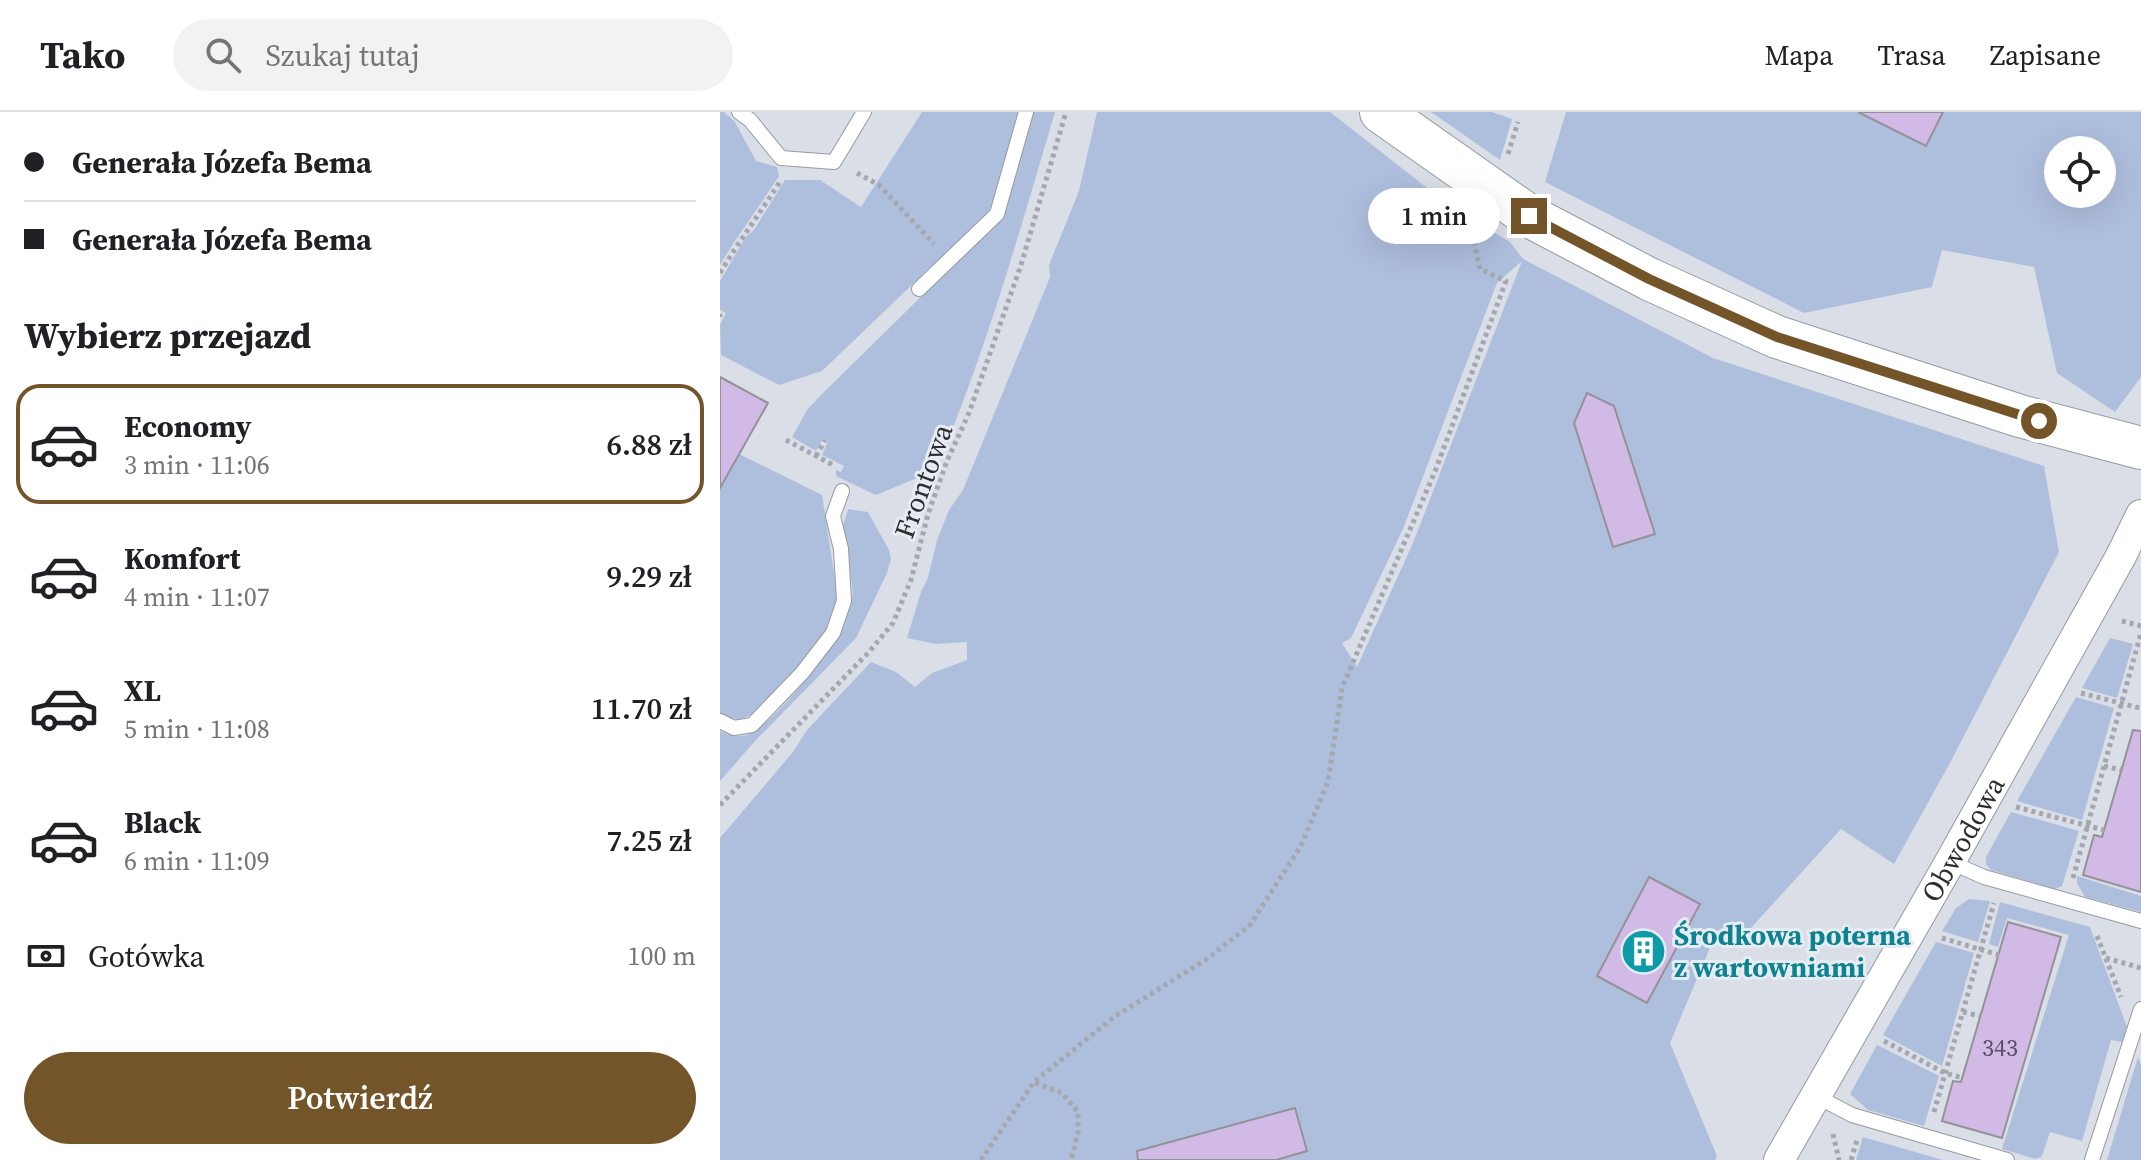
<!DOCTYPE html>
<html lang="pl">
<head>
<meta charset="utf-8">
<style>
  :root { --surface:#fff; --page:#f2f2f2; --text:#202124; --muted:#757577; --line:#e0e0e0; --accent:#74552a }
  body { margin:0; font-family:"Source Serif 4",serif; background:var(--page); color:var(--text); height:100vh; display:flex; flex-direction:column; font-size:30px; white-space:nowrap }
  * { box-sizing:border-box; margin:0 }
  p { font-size:26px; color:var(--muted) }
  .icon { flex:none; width:44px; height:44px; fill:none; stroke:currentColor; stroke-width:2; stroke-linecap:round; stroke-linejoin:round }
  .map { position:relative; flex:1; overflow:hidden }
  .panel { display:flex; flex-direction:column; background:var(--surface); width:720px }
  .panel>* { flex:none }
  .hud { display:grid; align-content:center; height:176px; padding:0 24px; background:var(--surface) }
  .buttons { position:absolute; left:1324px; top:24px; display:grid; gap:16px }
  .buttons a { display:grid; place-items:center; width:72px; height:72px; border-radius:50%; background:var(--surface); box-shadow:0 8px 32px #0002; font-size:40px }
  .end { position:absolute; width:36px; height:36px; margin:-18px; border:10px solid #74552a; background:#fff; box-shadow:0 0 0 4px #fff }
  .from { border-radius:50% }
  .bubble { position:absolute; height:56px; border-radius:28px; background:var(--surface); box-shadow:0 8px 32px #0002; font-size:26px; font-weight:600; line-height:56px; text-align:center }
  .hud b { display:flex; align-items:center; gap:28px; height:76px; font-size:30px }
  .hud b+b { border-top:2px solid var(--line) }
  .hud i { width:20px; height:20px; background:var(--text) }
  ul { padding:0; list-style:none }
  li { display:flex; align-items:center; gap:24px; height:120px; margin:0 16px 12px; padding:0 8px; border:4px solid transparent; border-radius:24px }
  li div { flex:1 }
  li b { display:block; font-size:30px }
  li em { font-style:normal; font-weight:600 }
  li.selected { border-color:var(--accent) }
  li>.icon { width:72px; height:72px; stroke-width:1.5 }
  h2 { padding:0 24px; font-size:36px; line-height:96px }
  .pay { display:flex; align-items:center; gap:20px; height:88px; padding:0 24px; font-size:30px }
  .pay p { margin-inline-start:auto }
  .button { display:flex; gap:16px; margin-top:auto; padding:16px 24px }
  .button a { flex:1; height:92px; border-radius:48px; background:var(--accent); color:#fff; font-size:32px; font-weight:600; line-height:92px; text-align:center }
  header { display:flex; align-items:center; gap:48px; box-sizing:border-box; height:112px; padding:0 40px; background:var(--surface); border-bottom:2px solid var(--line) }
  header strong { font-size:38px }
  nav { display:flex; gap:44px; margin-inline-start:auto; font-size:28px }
  .search { width:560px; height:72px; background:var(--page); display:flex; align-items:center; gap:20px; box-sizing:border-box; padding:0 28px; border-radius:44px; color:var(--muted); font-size:30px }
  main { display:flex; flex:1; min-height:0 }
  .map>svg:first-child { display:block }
  .green { fill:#aebfde; fill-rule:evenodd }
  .building { fill:#d1bbe6; stroke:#949198; stroke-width:2 }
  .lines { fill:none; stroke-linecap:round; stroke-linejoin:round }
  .lane-casing { stroke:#9599a0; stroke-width:16 }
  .street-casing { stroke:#9599a0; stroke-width:32 }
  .secondary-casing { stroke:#9599a0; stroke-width:44 }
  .path { stroke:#a4a7ae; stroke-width:5; stroke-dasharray:4 4; stroke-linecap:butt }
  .lane { stroke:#fff; stroke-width:14 }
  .street { stroke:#fff; stroke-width:30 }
  .secondary { stroke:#fff; stroke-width:42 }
  .route { stroke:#74552a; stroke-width:10 }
  .labels { text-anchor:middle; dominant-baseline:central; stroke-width:6; stroke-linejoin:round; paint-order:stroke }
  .number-label { font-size:24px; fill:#55505e }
  .street-label { font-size:28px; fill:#2c2d30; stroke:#e7ecf3 }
  .culture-label { font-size:28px; font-weight:bold; fill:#0d838f; stroke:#e7ecf3; text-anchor:start }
</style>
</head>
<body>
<header>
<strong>Tako</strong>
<div class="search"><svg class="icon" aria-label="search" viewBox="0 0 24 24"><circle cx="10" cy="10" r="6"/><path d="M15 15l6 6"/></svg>Szukaj tutaj</div>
<nav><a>Mapa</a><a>Trasa</a><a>Zapisane</a></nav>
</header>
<main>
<section class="panel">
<div class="hud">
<b><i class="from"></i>Generała Józefa Bema</b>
<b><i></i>Generała Józefa Bema</b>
</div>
<h2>Wybierz przejazd</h2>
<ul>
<li class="selected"><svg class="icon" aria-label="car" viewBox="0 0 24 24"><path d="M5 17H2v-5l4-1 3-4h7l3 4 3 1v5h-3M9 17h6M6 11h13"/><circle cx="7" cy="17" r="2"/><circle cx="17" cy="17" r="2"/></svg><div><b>Economy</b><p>3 min · 11:06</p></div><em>6.88 zł</em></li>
<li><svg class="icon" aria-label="car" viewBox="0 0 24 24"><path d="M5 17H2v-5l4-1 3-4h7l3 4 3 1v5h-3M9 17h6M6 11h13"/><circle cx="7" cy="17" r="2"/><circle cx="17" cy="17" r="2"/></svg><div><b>Komfort</b><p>4 min · 11:07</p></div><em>9.29 zł</em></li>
<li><svg class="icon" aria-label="car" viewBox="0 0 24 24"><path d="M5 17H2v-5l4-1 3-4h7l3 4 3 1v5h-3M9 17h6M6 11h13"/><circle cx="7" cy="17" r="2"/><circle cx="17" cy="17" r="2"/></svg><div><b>XL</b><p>5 min · 11:08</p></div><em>11.70 zł</em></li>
<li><svg class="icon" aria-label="car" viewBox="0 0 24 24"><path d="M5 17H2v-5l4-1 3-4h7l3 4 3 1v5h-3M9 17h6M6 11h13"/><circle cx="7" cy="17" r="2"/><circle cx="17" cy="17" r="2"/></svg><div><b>Black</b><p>6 min · 11:09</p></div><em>7.25 zł</em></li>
</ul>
<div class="pay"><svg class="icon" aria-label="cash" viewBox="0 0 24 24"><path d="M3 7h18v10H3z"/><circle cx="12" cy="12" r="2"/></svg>Gotówka<p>100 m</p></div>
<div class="button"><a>Potwierdź</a></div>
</section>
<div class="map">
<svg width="1421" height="1048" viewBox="0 0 1421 1048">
  <rect width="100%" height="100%" fill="#dadee6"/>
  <g class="green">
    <path d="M0 0H4L15 10 36 49 57 55 59 64C40 94 18 122 0 153Z"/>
    <polygon points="202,0 298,0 275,90 266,102 102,259 59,273 1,243 0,213 6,201 0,198 0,169 25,126 34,118 65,68 100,68 141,95"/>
    <path d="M309 0H335C301 115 268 232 222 343L217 342 197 366 156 383 116 364V358L121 360 124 354 102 343 108 329 103 327 96 339 72 325 87 298 101 283 279 108Z"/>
    <path d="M377 0H610L729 93 790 130 803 147 993 246 1324 354 1339 440 1231 649 1174 752 1121 717 1031 816 994 826 950 931 997 1044 995 1048H0V726L73 640 87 618 151 550 176 560 195 575 212 561 247 548V530L216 532 187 526 201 480 208 466 217 428 229 398 243 378 330 165 329 153 359 79ZM802 149 693 431 637 555 622 531 631 526 683 417 777 171ZM866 281 894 294 934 422 893 435 854 311Z"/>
    <polygon points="711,0 772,0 792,7 780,48"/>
    <path d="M846 0H1421V265L1395 300 1337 261 1314 155 1222 138 1212 175 1084 201 825 70ZM1338 38H1382V82H1338Z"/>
    <polygon points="19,342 102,383 118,487 109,517 77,558 37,600 19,608 0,602 0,364 6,366"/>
    <path d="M128 397 148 400 169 438 171 447 167 461 136 526 36 628 0 669V619C8 623 21 626 29 622 59 609 127 520 132 488 135 466 123 443 122 421 122 414 126 405 128 397Z"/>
    <polygon points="1390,526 1413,532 1397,586 1362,576"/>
    <polygon points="1356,585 1394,596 1362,708 1297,689"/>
    <polygon points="1291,700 1359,719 1342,774 1335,777 1271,758 1266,752 1266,745"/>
    <polygon points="1357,764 1421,784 1421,800 1365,785 1357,771"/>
    <polygon points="1249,787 1270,789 1258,830 1222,819 1236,796"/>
    <polygon points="1280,790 1370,815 1407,915 1402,930 1391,928 1362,1029 1330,1020 1322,1044 1316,1047 1282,1037 1349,823 1287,806 1278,835 1269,832"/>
    <polygon points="1216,830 1254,841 1222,954 1163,923"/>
    <polygon points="1157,933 1219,964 1204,1014 1148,998 1130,982"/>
    <polygon points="1418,945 1421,953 1421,1048 1387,1048"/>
    <polygon points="1143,1025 1223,1048 1136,1048"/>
  </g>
  <g class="building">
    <polygon points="1138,0 1223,0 1206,34"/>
    <polygon points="0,265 48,291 0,376"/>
    <polygon points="867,281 894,294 935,422 893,435 854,311"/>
    <polygon points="1413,618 1421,619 1421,780 1363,763 1374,723 1382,725"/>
    <polygon points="929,765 980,792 927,891 877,864"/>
    <polygon points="1288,810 1341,825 1282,1026 1222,1009 1233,969 1241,970"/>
    <polygon points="575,996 587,1039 556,1048 418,1048 417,1039"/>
  </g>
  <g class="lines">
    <defs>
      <g id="lane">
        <polyline points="19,0 30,8 61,46 114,50 144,0"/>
        <polyline points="199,177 277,102 306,0"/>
        <polyline points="0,609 14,616 32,613 82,561 113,521 124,489 121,437 113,404 122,379"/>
        <polyline points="1230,750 1264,765 1421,809"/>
        <polyline points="1096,984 1132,1003 1287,1048"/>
        <polyline points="1372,1048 1421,897"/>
      </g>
      <g id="street">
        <path id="s1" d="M1059 1048 1230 750 1401 444 1421 403"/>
      </g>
      <polyline id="secondary" points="661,0 809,104 929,167 1057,225 1300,304 1421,336"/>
    </defs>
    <use href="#lane" class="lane-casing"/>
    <use href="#street" class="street-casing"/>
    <use href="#secondary" class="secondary-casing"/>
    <g class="path">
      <polyline points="788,42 798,10"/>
      <polyline points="137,61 159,73 214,132"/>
      <path d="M0 161C19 129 41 100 61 68"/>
      <polyline points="0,202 0,205"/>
      <polyline points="66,328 115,354"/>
      <polyline points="96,344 105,328"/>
      <polyline points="1402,509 1421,514"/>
      <polyline points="1361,581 1420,596"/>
      <polyline points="1384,654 1401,658"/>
      <polyline points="0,693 149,540 173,511 191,468 208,402 227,349 249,301 301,153 346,0"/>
      <polyline points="1296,695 1384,718"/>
      <polyline points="1353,766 1421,521"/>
      <polyline points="1377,824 1401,885"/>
      <polyline points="1222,826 1279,843"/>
      <polyline points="1386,846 1421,856"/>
      <polyline points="1243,900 1260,904"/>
      <polyline points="1164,929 1225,961 1243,966"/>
      <polyline points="315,971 342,981 358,1000 358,1021 351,1048"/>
      <polyline points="1214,1000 1274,791"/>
      <polyline points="1113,1022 1119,1048"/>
      <polyline points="261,1048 314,970 394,905 487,847 530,813 581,734 608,670 622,576 716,357 786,169 760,157 750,110"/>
      <polyline points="1131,1048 1137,1028"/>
    </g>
    <use href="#lane" class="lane"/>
    <use href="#street" class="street"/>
    <use href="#secondary" class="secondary"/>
  </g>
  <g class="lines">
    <polyline class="route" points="809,104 929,167 1057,225 1319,309"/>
  </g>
  <defs>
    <symbol id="building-disc" viewBox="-11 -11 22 22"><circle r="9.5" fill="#0f9aa8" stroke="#e7ecf3"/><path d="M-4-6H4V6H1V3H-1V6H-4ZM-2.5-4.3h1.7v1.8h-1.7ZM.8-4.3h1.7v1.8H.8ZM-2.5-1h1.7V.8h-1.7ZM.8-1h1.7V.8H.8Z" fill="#fff"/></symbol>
  </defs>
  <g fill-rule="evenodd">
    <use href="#building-disc" x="898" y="814" width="51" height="51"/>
  </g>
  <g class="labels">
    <g class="number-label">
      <text x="1280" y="935">343</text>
    </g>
    <g class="street-label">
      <text transform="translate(203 369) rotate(-70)">Frontowa</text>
      <text stroke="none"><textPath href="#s1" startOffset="370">Obwodowa</textPath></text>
    </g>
    <g class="culture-label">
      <text x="954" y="823">Środkowa poterna<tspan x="954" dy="32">z wartowniami</tspan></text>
    </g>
  </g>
</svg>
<div class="buttons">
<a><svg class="icon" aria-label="locate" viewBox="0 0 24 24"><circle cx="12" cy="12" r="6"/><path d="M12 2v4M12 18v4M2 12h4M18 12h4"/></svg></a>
</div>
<i class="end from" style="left:1319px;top:309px"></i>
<i class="end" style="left:809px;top:104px"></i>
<div class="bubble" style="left:648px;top:76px;width:132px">1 min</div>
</div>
</main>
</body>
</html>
